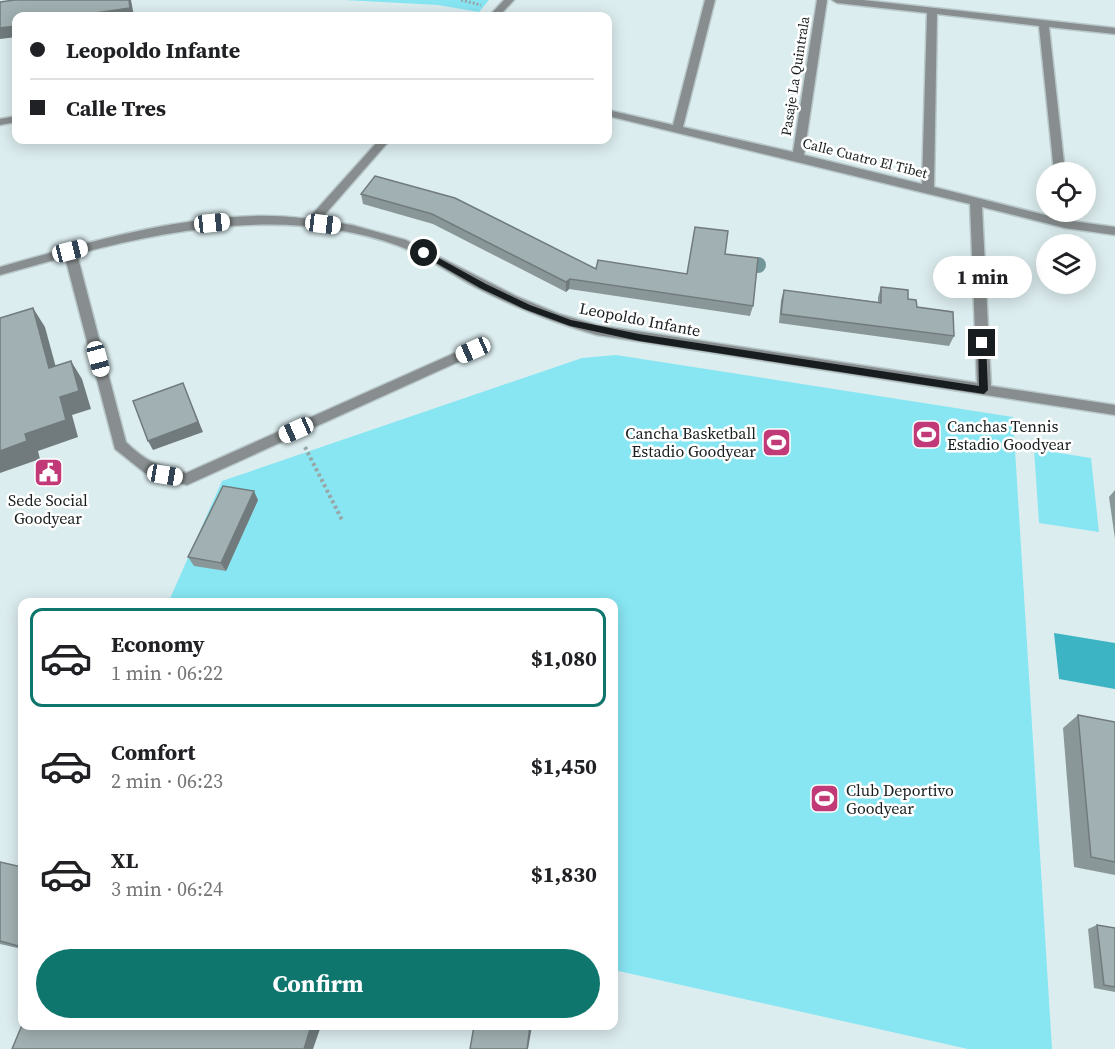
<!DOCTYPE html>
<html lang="en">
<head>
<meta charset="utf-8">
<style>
  :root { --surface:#fff; --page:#f6f6f6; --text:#202124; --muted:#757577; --line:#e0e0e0; --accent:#0f766e }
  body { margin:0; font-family:"Source Serif 4",serif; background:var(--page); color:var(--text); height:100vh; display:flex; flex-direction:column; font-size:22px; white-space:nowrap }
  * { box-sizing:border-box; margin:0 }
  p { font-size:20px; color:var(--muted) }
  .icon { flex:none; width:33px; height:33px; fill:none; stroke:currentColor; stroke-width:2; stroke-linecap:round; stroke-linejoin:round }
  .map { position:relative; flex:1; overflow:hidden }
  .drawer { position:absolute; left:18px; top:598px; width:600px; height:432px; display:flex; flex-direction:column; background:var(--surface); border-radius:12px; box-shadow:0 3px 15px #0003 }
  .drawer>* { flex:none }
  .top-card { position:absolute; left:12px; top:12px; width:600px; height:132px; border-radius:12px; box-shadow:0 3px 15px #0003; display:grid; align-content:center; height:132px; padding:0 18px; background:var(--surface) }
  .fabs { position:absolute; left:1036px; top:162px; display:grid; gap:12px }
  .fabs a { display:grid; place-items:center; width:60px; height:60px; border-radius:50%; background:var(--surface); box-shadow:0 3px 15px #0003; font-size:30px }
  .end { position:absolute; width:27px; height:27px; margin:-14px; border:8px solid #181e1f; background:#fff; box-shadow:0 0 0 3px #fff }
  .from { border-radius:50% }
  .bubble { position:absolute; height:42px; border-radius:21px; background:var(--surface); box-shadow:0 3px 15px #0003; font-size:20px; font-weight:700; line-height:42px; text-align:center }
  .car { position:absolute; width:18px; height:36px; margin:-18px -9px; border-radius:8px; box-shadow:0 0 4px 2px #0007; background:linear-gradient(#fff 24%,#345 0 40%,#fff 0 76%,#345 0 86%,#fff 0) }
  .top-card b { display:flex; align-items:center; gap:21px; height:57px; font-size:22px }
  .top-card b+b { border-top:2px solid var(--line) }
  .top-card i { width:15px; height:15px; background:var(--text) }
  ul { padding:10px 0 0; list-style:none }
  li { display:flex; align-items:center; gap:18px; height:99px; margin:0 12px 9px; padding:0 6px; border:3px solid transparent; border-radius:12px }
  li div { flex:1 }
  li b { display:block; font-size:22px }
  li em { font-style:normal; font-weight:700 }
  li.on { border-color:var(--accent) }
  li>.icon { width:54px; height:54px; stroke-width:1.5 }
  .button { display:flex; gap:12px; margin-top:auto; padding:12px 18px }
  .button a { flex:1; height:69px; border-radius:36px; background:var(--accent); color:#fff; font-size:24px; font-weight:700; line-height:69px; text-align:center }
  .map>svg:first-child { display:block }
  .green { fill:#88e6f3 }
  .water { fill:#3cb4c3 }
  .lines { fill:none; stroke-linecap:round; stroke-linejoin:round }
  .minor-casing { stroke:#b9c8ca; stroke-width:3 }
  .path-far1 { stroke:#98a6a7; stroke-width:3; stroke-dasharray:2 2; stroke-linecap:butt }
  .path { stroke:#98a6a7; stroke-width:4; stroke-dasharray:3 3; stroke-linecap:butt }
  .minor { fill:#888e8f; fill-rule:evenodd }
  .tree { fill:#72969a }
  .wall { fill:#8a9799 }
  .shaded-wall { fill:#717b7d }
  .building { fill:#a1b0b2; stroke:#717b7d; stroke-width:1.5 }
  .route { fill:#181e1f }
  .labels { text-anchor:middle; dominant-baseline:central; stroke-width:5; stroke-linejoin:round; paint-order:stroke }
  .far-street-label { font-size:14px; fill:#181e1f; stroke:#fff }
  .street-label { font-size:16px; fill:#181e1f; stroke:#fff }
  .poi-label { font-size:16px; fill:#181e1f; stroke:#fff; text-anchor:start }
</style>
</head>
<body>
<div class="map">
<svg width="1115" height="1049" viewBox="0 0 1115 1049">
  <rect width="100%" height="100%" fill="#dcedef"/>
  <g class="green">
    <polygon points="344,0 489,0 479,12 438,5"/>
    <polygon points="616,355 1013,417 1052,1049 968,1049 614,970 614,603 168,603 222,481 582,358"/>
    <polygon points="1034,449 1091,458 1099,532 1039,523"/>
  </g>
  <polygon class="water" points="1054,633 1115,643 1115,689 1059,679"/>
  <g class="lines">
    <defs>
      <g id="minor">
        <polygon points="504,0 514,0 499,16 489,16"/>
        <path d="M705 0H715L683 127 793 152 817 0H827L804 155 922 184 927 13 837 3 832 0H863L1115 28V34L1049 27 1065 172H1054L1039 26 937 14 934 187 1065 220 1115 227V235L1065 228 982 207 991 386 1115 405V415L597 335C554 323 514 307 475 287 450 273 425 256 399 246 295 208 180 227 77 254L126 442C144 460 161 468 186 473L468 347 473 345 480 350 478 353 187 485 145 473 115 449 65 257 0 275V267C93 241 211 205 308 219L379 140H390L320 220 352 225 406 240 518 297 559 314 597 325 977 383 970 204 608 116V110L673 125Z"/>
        <polygon points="16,116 16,122 0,125 0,119"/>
      </g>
    </defs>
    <use href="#minor" class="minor-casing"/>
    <polyline class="path-far1" points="461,0 481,5"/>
    <polyline class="path" points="305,447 342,520"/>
    <use href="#minor" class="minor"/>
  </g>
  <circle class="tree" cx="758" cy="265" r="8"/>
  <g class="wall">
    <polygon points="375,176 596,269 687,274 725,254 753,306 750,316 569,289 566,292 433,224 363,204 361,194"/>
    <polygon points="881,287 908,299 954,336 949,346 779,323 781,300 784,290 878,302 878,297"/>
    <polygon points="1115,490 1115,539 1109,497"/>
    <polygon points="258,500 226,571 194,566 188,557"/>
    <polygon points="1078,715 1115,722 1115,875 1074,867 1063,728"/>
    <polygon points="0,862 22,867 22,949 0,944"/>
    <polygon points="1097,925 1115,928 1115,992 1094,988 1088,929"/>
  </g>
  <g class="shaded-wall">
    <polygon points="129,0 131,0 134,16 74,16"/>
    <polygon points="16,26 16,37 0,39 0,28"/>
    <polygon points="100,140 114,140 101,142"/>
    <polygon points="570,279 569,289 566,292 566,282"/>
    <polygon points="33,308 45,327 61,386 49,368"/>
    <polygon points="71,361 82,379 91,409 72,415 78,437 38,451 40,459 0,473 0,451 25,434 60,397"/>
    <polygon points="183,383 203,432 153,450 148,441"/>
    <polygon points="254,491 258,500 226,571 221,563"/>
    <polygon points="311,1026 321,1026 313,1049 304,1049"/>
    <polygon points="530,1026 532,1026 528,1049 527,1049"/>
  </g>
  <g class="building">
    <polygon points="14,0 129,0 130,8 74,16 16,16 16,26 0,28 0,2"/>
    <polygon points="375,176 455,198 596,269 598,260 687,274 695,227 728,231 725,254 758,258 753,306 570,279 566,282 432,214 361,194"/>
    <polygon points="881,287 908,290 908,299 916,300 917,307 953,312 954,336 781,314 784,290 881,303"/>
    <polygon points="33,308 49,368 71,361 79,391 60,397 66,420 25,434 27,441 0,451 0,318"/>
    <polygon points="183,383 198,422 148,441 133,401"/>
    <polygon points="223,486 254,491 221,563 188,557"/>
    <polygon points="1078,715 1115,722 1115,862 1091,857"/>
    <polygon points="0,862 22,867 22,947 0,941"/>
    <polygon points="1097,925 1115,928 1115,987 1104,985"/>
    <polygon points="22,1025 22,1026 311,1026 304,1049 12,1049"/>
    <polygon points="474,1026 530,1026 527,1049 470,1049"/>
  </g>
  <polygon class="route" points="424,250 486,284 530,305 571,320 639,334 979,386 978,343 982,340 986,343 988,390 984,394 639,341 570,326 524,309 480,288 422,255 422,251"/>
  <defs>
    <symbol id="stadium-square" viewBox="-11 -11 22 22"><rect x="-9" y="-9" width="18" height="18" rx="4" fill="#c13976" stroke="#fff"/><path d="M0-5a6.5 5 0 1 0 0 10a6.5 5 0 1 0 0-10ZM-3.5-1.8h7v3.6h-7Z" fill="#fff"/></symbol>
    <symbol id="civic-square" viewBox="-11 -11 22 22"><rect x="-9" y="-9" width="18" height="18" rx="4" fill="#c13976" stroke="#fff"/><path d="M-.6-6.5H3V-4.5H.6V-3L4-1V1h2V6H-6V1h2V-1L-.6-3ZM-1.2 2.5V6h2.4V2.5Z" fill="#fff"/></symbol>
  </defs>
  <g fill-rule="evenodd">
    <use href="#stadium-square" x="910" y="418" width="33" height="33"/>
    <use href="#stadium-square" x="760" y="426" width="33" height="33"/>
    <use href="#civic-square" x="32" y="456" width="33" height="33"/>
    <use href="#stadium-square" x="808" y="782" width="33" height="33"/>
  </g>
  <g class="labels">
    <g class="far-street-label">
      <text transform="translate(795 76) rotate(-81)">Pasaje La Quintrala</text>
      <text transform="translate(865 158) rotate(14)">Calle Cuatro El Tibet</text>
    </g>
    <g class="street-label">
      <text transform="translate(640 319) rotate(11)">Leopoldo Infante</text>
    </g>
    <g class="poi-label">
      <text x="947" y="426">Canchas Tennis<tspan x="947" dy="18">Estadio Goodyear</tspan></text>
      <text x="756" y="433" text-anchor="end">Cancha Basketball<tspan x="756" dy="18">Estadio Goodyear</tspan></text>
      <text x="48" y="500" text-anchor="middle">Sede Social<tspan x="48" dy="18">Goodyear</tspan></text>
      <text x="846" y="790">Club Deportivo<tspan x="846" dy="18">Goodyear</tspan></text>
    </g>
  </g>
</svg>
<div class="fabs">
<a><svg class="icon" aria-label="locate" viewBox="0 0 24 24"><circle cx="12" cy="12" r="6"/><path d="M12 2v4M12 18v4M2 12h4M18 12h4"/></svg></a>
<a><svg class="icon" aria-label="layers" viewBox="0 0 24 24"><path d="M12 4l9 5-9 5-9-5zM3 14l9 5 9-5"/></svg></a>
</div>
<i class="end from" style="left:424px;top:253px"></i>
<i class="end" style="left:982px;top:343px"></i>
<div class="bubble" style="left:933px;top:256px;width:99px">1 min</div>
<i class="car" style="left:212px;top:223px;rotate:84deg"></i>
<i class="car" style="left:323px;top:224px;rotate:97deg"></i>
<i class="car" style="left:70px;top:251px;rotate:76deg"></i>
<i class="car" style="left:473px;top:350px;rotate:246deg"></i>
<i class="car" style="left:98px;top:359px;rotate:165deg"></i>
<i class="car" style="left:296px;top:430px;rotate:246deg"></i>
<i class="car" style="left:165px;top:475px;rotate:100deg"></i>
<div class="top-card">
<b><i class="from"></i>Leopoldo Infante</b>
<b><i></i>Calle Tres</b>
</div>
<section class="drawer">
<ul>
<li class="on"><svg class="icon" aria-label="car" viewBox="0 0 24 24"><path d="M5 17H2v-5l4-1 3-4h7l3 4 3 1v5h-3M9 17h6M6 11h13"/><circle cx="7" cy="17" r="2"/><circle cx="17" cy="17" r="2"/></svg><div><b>Economy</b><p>1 min · 06:22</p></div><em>$1,080</em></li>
<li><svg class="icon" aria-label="car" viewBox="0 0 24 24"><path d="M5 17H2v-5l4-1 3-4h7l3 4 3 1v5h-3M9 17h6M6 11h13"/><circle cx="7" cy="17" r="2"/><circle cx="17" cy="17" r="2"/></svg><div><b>Comfort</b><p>2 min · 06:23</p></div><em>$1,450</em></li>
<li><svg class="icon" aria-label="car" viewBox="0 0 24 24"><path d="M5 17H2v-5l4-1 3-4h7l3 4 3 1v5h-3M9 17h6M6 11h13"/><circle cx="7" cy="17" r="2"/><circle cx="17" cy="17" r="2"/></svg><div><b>XL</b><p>3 min · 06:24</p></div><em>$1,830</em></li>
</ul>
<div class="button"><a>Confirm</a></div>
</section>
</div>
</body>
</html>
